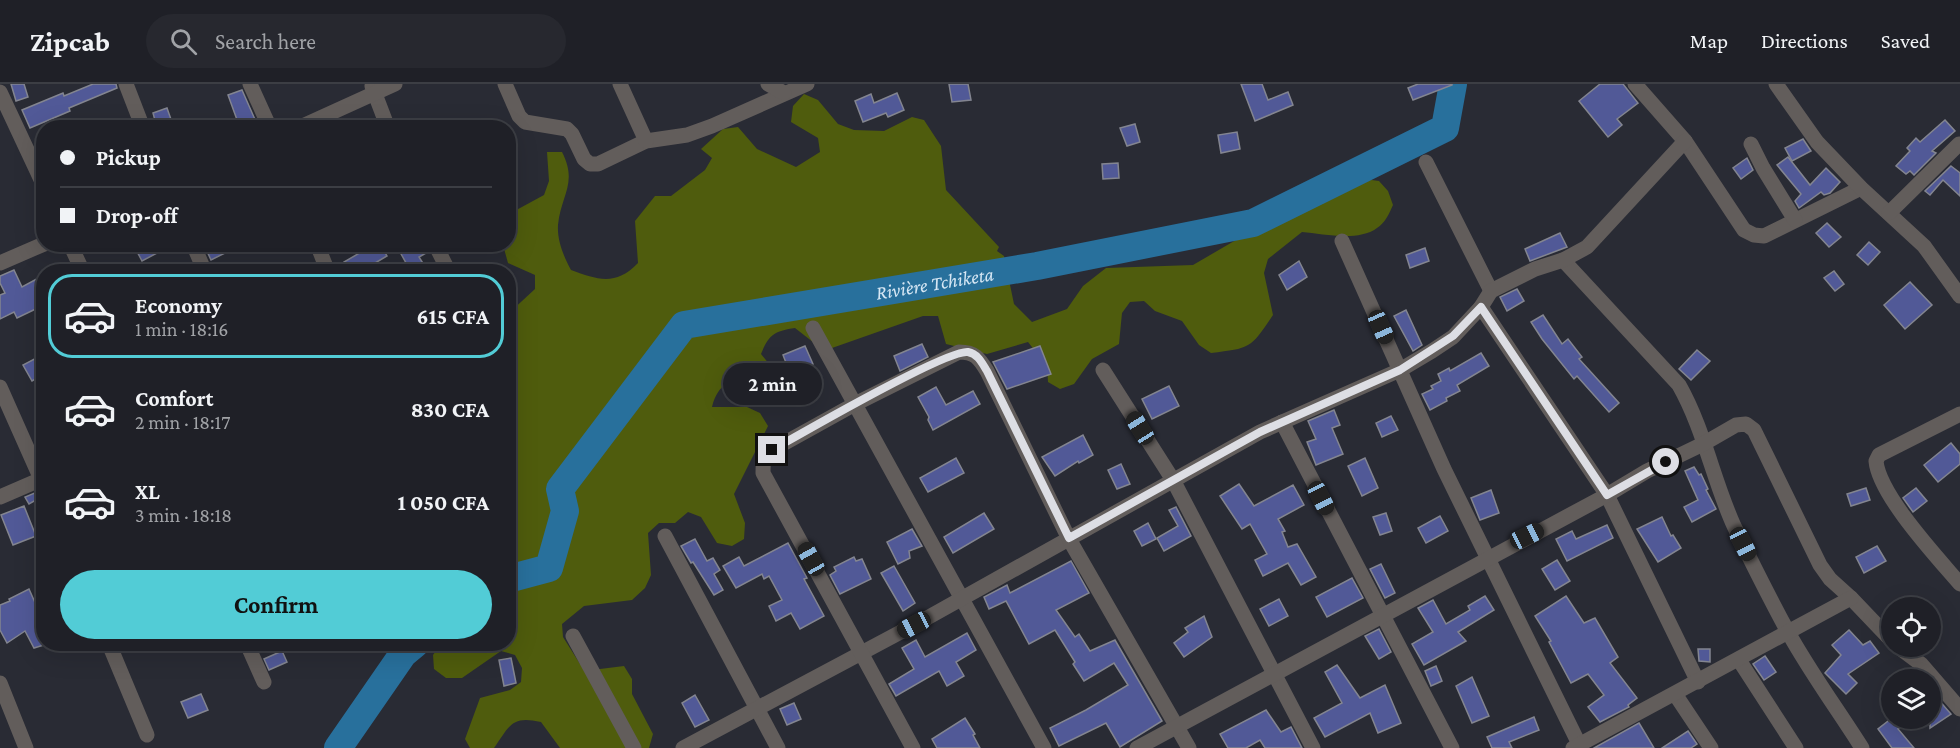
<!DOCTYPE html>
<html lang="en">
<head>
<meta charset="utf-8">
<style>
  :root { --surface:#1f2027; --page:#27282f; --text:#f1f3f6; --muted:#a1a3a7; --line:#3c3e44; --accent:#52ccd6 }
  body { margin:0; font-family:"Crimson Pro",serif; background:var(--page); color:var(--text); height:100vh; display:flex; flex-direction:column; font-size:22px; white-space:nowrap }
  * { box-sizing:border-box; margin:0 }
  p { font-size:20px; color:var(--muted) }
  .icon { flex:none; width:33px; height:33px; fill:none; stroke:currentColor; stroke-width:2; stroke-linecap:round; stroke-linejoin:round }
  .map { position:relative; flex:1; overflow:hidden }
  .details { position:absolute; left:36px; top:180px; width:480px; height:387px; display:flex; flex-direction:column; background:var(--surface); border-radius:24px; box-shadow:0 6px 24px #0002,0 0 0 2px var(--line) }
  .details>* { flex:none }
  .hud { position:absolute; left:36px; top:36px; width:480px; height:132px; border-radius:24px; box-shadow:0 6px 24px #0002,0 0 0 2px var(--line); display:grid; align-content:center; height:132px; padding:0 24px; background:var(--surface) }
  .controls { position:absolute; left:1881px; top:513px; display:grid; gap:12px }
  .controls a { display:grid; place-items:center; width:60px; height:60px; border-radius:50%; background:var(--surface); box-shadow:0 6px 24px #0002,0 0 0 2px var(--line); font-size:30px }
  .end { position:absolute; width:27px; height:27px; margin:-14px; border:8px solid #dddee4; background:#111; box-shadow:0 0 0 3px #111 }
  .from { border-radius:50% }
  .bubble { position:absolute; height:42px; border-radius:21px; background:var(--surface); box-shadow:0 6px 24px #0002,0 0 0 2px var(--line); font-size:20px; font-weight:700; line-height:42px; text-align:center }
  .car { position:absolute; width:18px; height:36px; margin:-18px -9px; border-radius:8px; box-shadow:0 0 4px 2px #0007; background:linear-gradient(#222 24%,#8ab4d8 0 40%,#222 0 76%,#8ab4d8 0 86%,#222 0) }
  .hud b { display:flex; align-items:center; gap:21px; height:57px; font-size:22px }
  .hud b+b { border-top:2px solid var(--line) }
  .hud i { width:15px; height:15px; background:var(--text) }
  ul { padding:10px 0 0; list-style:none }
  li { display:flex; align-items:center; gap:18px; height:84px; margin:0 12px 9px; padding:0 12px; border:3px solid transparent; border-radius:24px }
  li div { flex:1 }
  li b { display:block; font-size:22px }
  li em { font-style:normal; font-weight:700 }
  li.selected { border-color:var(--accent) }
  li>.icon { width:54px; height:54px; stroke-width:1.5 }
  .action { display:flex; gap:12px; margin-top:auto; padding:12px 24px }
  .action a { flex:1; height:69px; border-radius:36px; background:var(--accent); color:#111; font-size:24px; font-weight:700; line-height:69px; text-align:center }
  header { display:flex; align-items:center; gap:36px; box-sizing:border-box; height:84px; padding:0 30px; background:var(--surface); border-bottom:2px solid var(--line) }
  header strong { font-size:28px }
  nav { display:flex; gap:33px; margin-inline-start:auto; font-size:21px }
  .search { width:420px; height:54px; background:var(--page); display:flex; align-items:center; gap:15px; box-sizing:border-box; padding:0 21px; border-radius:33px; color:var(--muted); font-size:22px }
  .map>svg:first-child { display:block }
  .forest { fill:#4f5c0d }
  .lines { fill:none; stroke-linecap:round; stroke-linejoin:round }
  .river { stroke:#28709c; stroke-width:28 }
  .building { fill:#515997; stroke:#838590; stroke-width:1.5 }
  .minor { stroke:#625d5b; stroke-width:15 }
  .route { stroke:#dddee4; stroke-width:8 }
  .labels { text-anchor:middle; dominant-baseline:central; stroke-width:4.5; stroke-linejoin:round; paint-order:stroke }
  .water-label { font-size:20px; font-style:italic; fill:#d6e7f4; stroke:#131418 }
</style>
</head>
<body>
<header>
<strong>Zipcab</strong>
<div class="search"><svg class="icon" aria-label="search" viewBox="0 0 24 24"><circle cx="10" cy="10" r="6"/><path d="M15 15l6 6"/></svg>Search here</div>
<nav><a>Map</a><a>Directions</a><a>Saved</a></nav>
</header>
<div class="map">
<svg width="1960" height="664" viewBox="0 0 1960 664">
  <rect width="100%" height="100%" fill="#292b34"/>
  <path class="forest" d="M804 10 818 16 838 40 854 46 884 47 912 33 924 36 941 62 946 106 999 163 997 167 1004 172 1014 220 1032 238 1067 225 1083 202 1106 184 1193 181 1296 121 1364 95 1379 97 1388 107 1393 121C1389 130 1385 139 1377 144 1358 158 1324 150 1302 148L1268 175 1264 189 1273 231C1250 265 1251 264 1211 269L1199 261 1182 237 1155 227 1144 217 1130 218 1122 229 1119 260 1092 275 1074 300 1060 305 1048 298 1047 282 1028 258 987 270 946 260 938 232H923L832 264 818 262 795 244C775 247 769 250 761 270L770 281 771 296C743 295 720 290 712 323H747L760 329 768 342 734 410 745 439 744 455 732 462 717 459 701 433 688 428 675 439H659L648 449 651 491 645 504 632 516 584 522 562 540 563 553 580 580 592 586 624 582 632 595V610L653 650 649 664H560L541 638C511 631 510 642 494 664H470L465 655 480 614 510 606 521 598 522 584 515 571 501 567 462 594H446L434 585 433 571 441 560H508L509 229 535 205V191L508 179 503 161 508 160 509 130 544 111 549 97 547 68H562C578 99 561 111 558 141 557 157 564 173 571 186 598 196 616 202 638 179L635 137 655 112H671L705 86 712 74 701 65 723 45 738 43 757 65 796 83 820 68 818 54 791 38 793 22Z"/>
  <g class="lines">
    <g class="river">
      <path id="s1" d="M508 495 549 484 565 427 560 405 684 241 1037 182 1253 139 1445 44 1453 0"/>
      <polyline points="338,664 403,570 415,560"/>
    </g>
  </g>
  <g class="building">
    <polygon points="11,0 24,0 28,13 16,17"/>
    <polygon points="93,0 116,0 117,4 69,24 70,27 30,44 22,26 63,9 64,12"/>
    <polygon points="949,0 968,0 971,16 952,18"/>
    <polygon points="1241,0 1262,0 1268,16 1288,8 1293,21 1255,37"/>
    <polygon points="1418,0 1452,0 1452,1 1413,16 1408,4"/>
    <polygon points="1600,0 1623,0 1638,19 1617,35 1622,41 1608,53 1579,17"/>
    <polygon points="242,6 257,40 247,44 240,44 228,11"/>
    <polygon points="897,9 904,26 888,33 886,29 863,38 855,17 871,10 874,19"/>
    <polygon points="167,24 174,44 157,44 153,29"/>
    <polygon points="1945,36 1955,47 1932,67 1936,69 1914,91 1910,87 1906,90 1896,82 1910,67 1907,64 1916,54 1920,58"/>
    <polygon points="1135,40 1140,58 1127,62 1120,44"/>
    <polygon points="1237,48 1240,65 1221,69 1218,51"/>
    <polygon points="1803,55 1811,67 1792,77 1785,64"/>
    <polygon points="1788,73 1810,101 1826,84 1840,98 1830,109 1824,111 1821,108 1799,124 1795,117 1801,110 1777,81"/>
    <polygon points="1747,74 1753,86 1741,95 1733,84"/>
    <polygon points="1118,79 1119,94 1103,95 1102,80"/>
    <polygon points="1951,82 1960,89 1960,112 1943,96 1930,111 1925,107"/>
    <polygon points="1827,139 1841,153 1829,163 1816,149"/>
    <polygon points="1560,149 1567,163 1530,177 1525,165"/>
    <polygon points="1869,158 1880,168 1868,181 1857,171"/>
    <polygon points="133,160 174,160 142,177"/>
    <polygon points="207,160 243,160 211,176 206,165 208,164"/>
    <polygon points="375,160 380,160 387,172 360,188 350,188 344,178"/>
    <polygon points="414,160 425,160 428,168 419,173 424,181 411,188 400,168"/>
    <polygon points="1425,164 1429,177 1410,184 1406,171"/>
    <polygon points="1299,177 1307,193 1287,206 1279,191"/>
    <polygon points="14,186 22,203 44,191 44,221 17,234 14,228 0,235 0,211 5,209 0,199 0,192"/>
    <polygon points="1834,187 1844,200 1835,207 1824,194"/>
    <polygon points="1910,198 1932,221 1905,245 1884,221"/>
    <polygon points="1517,205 1524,217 1507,227 1500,213"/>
    <polygon points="1406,226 1422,261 1413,267 1394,232"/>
    <polygon points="1543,231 1562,260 1568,255 1582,273 1579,275 1619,319 1609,328 1577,292 1574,295 1542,255 1531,238"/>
    <polygon points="922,260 928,273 900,287 894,272"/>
    <polygon points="805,262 813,280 790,289 783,271"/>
    <polygon points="1040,262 1051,290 1007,305 993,278"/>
    <polygon points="1697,266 1710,277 1691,296 1679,285"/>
    <polygon points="1481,269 1489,282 1457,301 1460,307 1446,314 1447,317 1430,326 1422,310 1433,305 1431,302 1441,297 1438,290 1449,284 1450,287"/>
    <polygon points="44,270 44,290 32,297 23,281"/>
    <polygon points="1169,302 1179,322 1152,335 1142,315"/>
    <polygon points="936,303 946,321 973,307 980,320 933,346 928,336 929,333 918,313"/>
    <polygon points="1334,326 1340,341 1332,344 1343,370 1316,381 1307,358 1316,355 1308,337"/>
    <polygon points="1391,332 1398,346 1382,353 1376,339"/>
    <polygon points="1083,351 1093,371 1079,379 1078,377 1055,392 1042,373"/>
    <polygon points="1951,359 1960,370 1960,380 1938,398 1924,381"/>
    <polygon points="956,374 964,389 928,408 920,394"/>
    <polygon points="1365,374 1378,404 1362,412 1348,382"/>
    <polygon points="1121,380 1130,400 1117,405 1108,386"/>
    <polygon points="1694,383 1699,391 1701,390 1708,405 1706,406 1716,425 1692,438 1684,423 1698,416 1685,387"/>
    <polygon points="1239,400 1254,422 1293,401 1304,421 1278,435 1285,447 1282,448 1288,463 1297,460 1316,493 1301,501 1288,479 1263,492 1255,476 1267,470 1250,440 1242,445 1220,412"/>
    <polygon points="1866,404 1870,416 1851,422 1847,410"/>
    <polygon points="1916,404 1927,417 1913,428 1903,414"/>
    <polygon points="1491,406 1499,429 1480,436 1471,414"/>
    <polygon points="37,408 43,412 29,420 25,413"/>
    <polygon points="24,422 36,452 13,461 1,431"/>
    <polygon points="1176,423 1191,452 1164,467 1157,454 1178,442 1169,426"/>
    <polygon points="984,429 994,445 953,469 944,453"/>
    <polygon points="1386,429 1392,447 1380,451 1373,433"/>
    <polygon points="1440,432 1448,447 1426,459 1418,444"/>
    <polygon points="1662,433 1671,452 1673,451 1681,464 1658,478 1637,445"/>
    <polygon points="1148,439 1156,455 1142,462 1134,447"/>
    <polygon points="1607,441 1613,454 1567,477 1556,455 1572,447 1576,455"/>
    <polygon points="912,445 922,462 909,467 910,474 898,480 887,458"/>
    <polygon points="695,455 707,477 713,474 720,486 714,490 723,506 714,511 693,478 691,479 681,462"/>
    <polygon points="788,459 807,494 804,495 824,532 800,545 791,529 776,537 769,522 782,516 769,492 764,495 762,490 736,504 723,482 739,473 744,482"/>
    <polygon points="1877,462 1886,477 1864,489 1856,473"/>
    <polygon points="854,473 856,477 862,475 871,495 840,510 830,491 836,487 834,483"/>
    <polygon points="1557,476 1570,497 1555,506 1542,485"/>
    <polygon points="1071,477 1089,509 1056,526 1075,553 1079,550 1090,567 1115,556 1162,637 1120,663 1106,639 1059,662 1050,644 1086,626 1128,601 1114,579 1084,597 1073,580 1075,578 1055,546 1029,560 1006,517 989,525 984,513 1007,501 1010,509"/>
    <polygon points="1381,480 1395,509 1385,514 1370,485"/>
    <polygon points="894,482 915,519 903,527 881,489"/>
    <polygon points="1352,494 1363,514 1327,533 1316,513"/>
    <polygon points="29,505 44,539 44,561 34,564 25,547 7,559 0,546 0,521 10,517 9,515"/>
    <polygon points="1485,512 1494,526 1458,548 1466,557 1424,581 1412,560 1433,548 1418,524 1433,516 1446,540 1470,526 1468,522"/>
    <polygon points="1566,512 1584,539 1595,534 1618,573 1610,579 1637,614 1628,621 1629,623 1600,638 1588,623 1604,611 1588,590 1571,599 1549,558 1551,557 1535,532"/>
    <polygon points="1279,515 1288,532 1269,542 1260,525"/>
    <polygon points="1204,532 1212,553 1184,573 1174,559 1188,548 1185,544"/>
    <polygon points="1379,545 1391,568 1379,575 1365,552"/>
    <polygon points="1849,546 1863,561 1870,557 1879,569 1848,590 1857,599 1846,610 1825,589 1841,571 1832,561"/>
    <polygon points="967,549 976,566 956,578 964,592 947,602 939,587 896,612 889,600 914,585 902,564 916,556 925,573"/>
    <polygon points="1698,565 1710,565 1710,578 1699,577"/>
    <polygon points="282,567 287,578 269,586 264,575"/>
    <polygon points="1765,572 1776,588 1764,596 1753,580"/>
    <polygon points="511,574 516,599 504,602 499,576"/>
    <polygon points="1337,581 1360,614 1385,601 1401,639 1378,649 1370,629 1325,653 1314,634 1342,619 1325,588"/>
    <polygon points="1436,582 1442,597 1431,602 1425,587"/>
    <polygon points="1472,593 1489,632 1472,639 1456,602"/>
    <polygon points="1930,606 1951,630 1930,644"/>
    <polygon points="201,610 208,626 188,634 181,618"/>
    <polygon points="695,611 709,636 695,643 682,619"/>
    <polygon points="794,619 801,635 787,641 780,625"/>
    <polygon points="1266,626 1281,648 1291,643 1302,664 1265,664 1260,656 1246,664 1228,664 1220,650"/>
    <polygon points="1534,633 1539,646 1509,658 1512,664 1492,664 1487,653"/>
    <polygon points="965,634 975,650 973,651 980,664 937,664 932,655"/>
    <polygon points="1892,634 1913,634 1898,645 1914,664 1892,664 1878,645"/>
    <polygon points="1639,639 1654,664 1594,664"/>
    <polygon points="1688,647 1697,660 1691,664 1662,664"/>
  </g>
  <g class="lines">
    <g class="minor">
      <polyline points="126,0 143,44"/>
      <polyline points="250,0 270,44"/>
      <polyline points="505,0 519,32 525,38 567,45 572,50 584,75 590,80 598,80 646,57 687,51 712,42 807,0"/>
      <polyline points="620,0 646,57"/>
      <polyline points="768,0 784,9"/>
      <polyline points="1635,0 1685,57 1744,146 1754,151 1764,152 1861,104"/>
      <polyline points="1776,0 1817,58 1861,104 1924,162 1960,212"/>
      <polyline points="372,2 388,44"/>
      <polyline points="0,8 44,102"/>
      <polyline points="298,44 395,0"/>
      <polyline points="1751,60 1763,84 1795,136"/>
      <polyline points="1426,78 1491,207"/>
      <polyline points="1889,129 1959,60"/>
      <polyline points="1342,157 1444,385 1581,664"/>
      <polyline points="70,160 83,188"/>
      <polyline points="193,160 205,188"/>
      <polyline points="317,160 328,188"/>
      <polyline points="435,160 449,188"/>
      <path d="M1563 176 1679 301C1704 345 1713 396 1734 442 1751 477 1769 513 1788 548 1810 588 1838 626 1862 664"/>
      <polyline points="0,179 44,160"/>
      <polyline points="1481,223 1607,411 1698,598"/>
      <polyline points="813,244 1044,664"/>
      <polyline points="1103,286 1173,396 1313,664"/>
      <polyline points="0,303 44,402"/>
      <path d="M1960 330 1879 371 1876 377C1879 411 1937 473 1960 500"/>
      <polyline points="1282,338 1452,664"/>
      <polyline points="0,413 44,394"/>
      <polyline points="665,452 778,664"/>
      <polyline points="573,552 634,664"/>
      <polyline points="109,560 147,651"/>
      <polyline points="247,560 264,598"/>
      <polyline points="1897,562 1921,580 1960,625"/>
      <polyline points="1739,576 1796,664"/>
      <polyline points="0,599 26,664"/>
      <polyline points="1675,610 1711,664"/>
      <polyline points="683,664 927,534 1260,348 1400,286 1432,267 1453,253 1481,223 1491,207 1535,185 1563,176 1587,163 1685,57"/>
      <path d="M913 664 763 389C763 378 763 373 772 366L855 320 959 268C975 268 979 274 987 287L1069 455 1189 664"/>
      <polyline points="1137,664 1607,411 1647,387 1703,360 1736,341 1746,340 1754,346 1820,481 1830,495 1851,514 1892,557"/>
      <polyline points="1573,664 1851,514"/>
    </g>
  </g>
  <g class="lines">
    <path class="route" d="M772 366C800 350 948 265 968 268 978 270 982 279 987 287L1069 454 1260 348 1400 286 1453 252 1481 223 1607 411 1666 378"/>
  </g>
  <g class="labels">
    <g class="water-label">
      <text stroke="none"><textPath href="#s1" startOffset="584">Rivière Tchiketa</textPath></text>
    </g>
  </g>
</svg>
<div class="controls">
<a><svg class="icon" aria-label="locate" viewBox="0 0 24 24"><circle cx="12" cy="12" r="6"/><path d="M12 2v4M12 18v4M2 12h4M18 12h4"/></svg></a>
<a><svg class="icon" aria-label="layers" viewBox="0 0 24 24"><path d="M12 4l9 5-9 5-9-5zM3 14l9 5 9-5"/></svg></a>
</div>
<i class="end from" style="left:1666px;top:378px"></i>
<i class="end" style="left:772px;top:366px"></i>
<div class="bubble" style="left:723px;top:279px;width:99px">2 min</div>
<i class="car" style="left:1381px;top:243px;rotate:156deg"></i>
<i class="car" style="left:1140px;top:344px;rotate:328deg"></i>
<i class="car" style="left:1321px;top:414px;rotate:153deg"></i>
<i class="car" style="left:1527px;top:452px;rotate:64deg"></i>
<i class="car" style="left:1743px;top:460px;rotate:153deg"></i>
<i class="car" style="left:811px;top:475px;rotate:331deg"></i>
<i class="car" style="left:914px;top:541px;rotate:242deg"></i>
<div class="hud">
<b><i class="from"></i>Pickup</b>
<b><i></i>Drop-off</b>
</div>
<section class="details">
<ul>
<li class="selected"><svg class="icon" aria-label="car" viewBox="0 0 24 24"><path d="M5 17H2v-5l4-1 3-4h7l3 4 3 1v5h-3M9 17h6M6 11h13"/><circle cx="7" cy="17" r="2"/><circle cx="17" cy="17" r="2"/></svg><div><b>Economy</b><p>1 min · 18:16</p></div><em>615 CFA</em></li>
<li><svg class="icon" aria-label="car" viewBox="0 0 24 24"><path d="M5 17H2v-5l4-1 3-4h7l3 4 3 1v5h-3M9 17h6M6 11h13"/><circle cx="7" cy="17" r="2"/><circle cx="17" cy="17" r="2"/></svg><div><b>Comfort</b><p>2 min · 18:17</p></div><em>830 CFA</em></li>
<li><svg class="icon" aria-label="car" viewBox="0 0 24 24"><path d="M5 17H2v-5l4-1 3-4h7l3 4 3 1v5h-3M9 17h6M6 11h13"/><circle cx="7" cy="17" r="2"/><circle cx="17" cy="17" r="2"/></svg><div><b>XL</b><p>3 min · 18:18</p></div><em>1 050 CFA</em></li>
</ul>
<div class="action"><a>Confirm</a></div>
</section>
</div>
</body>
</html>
